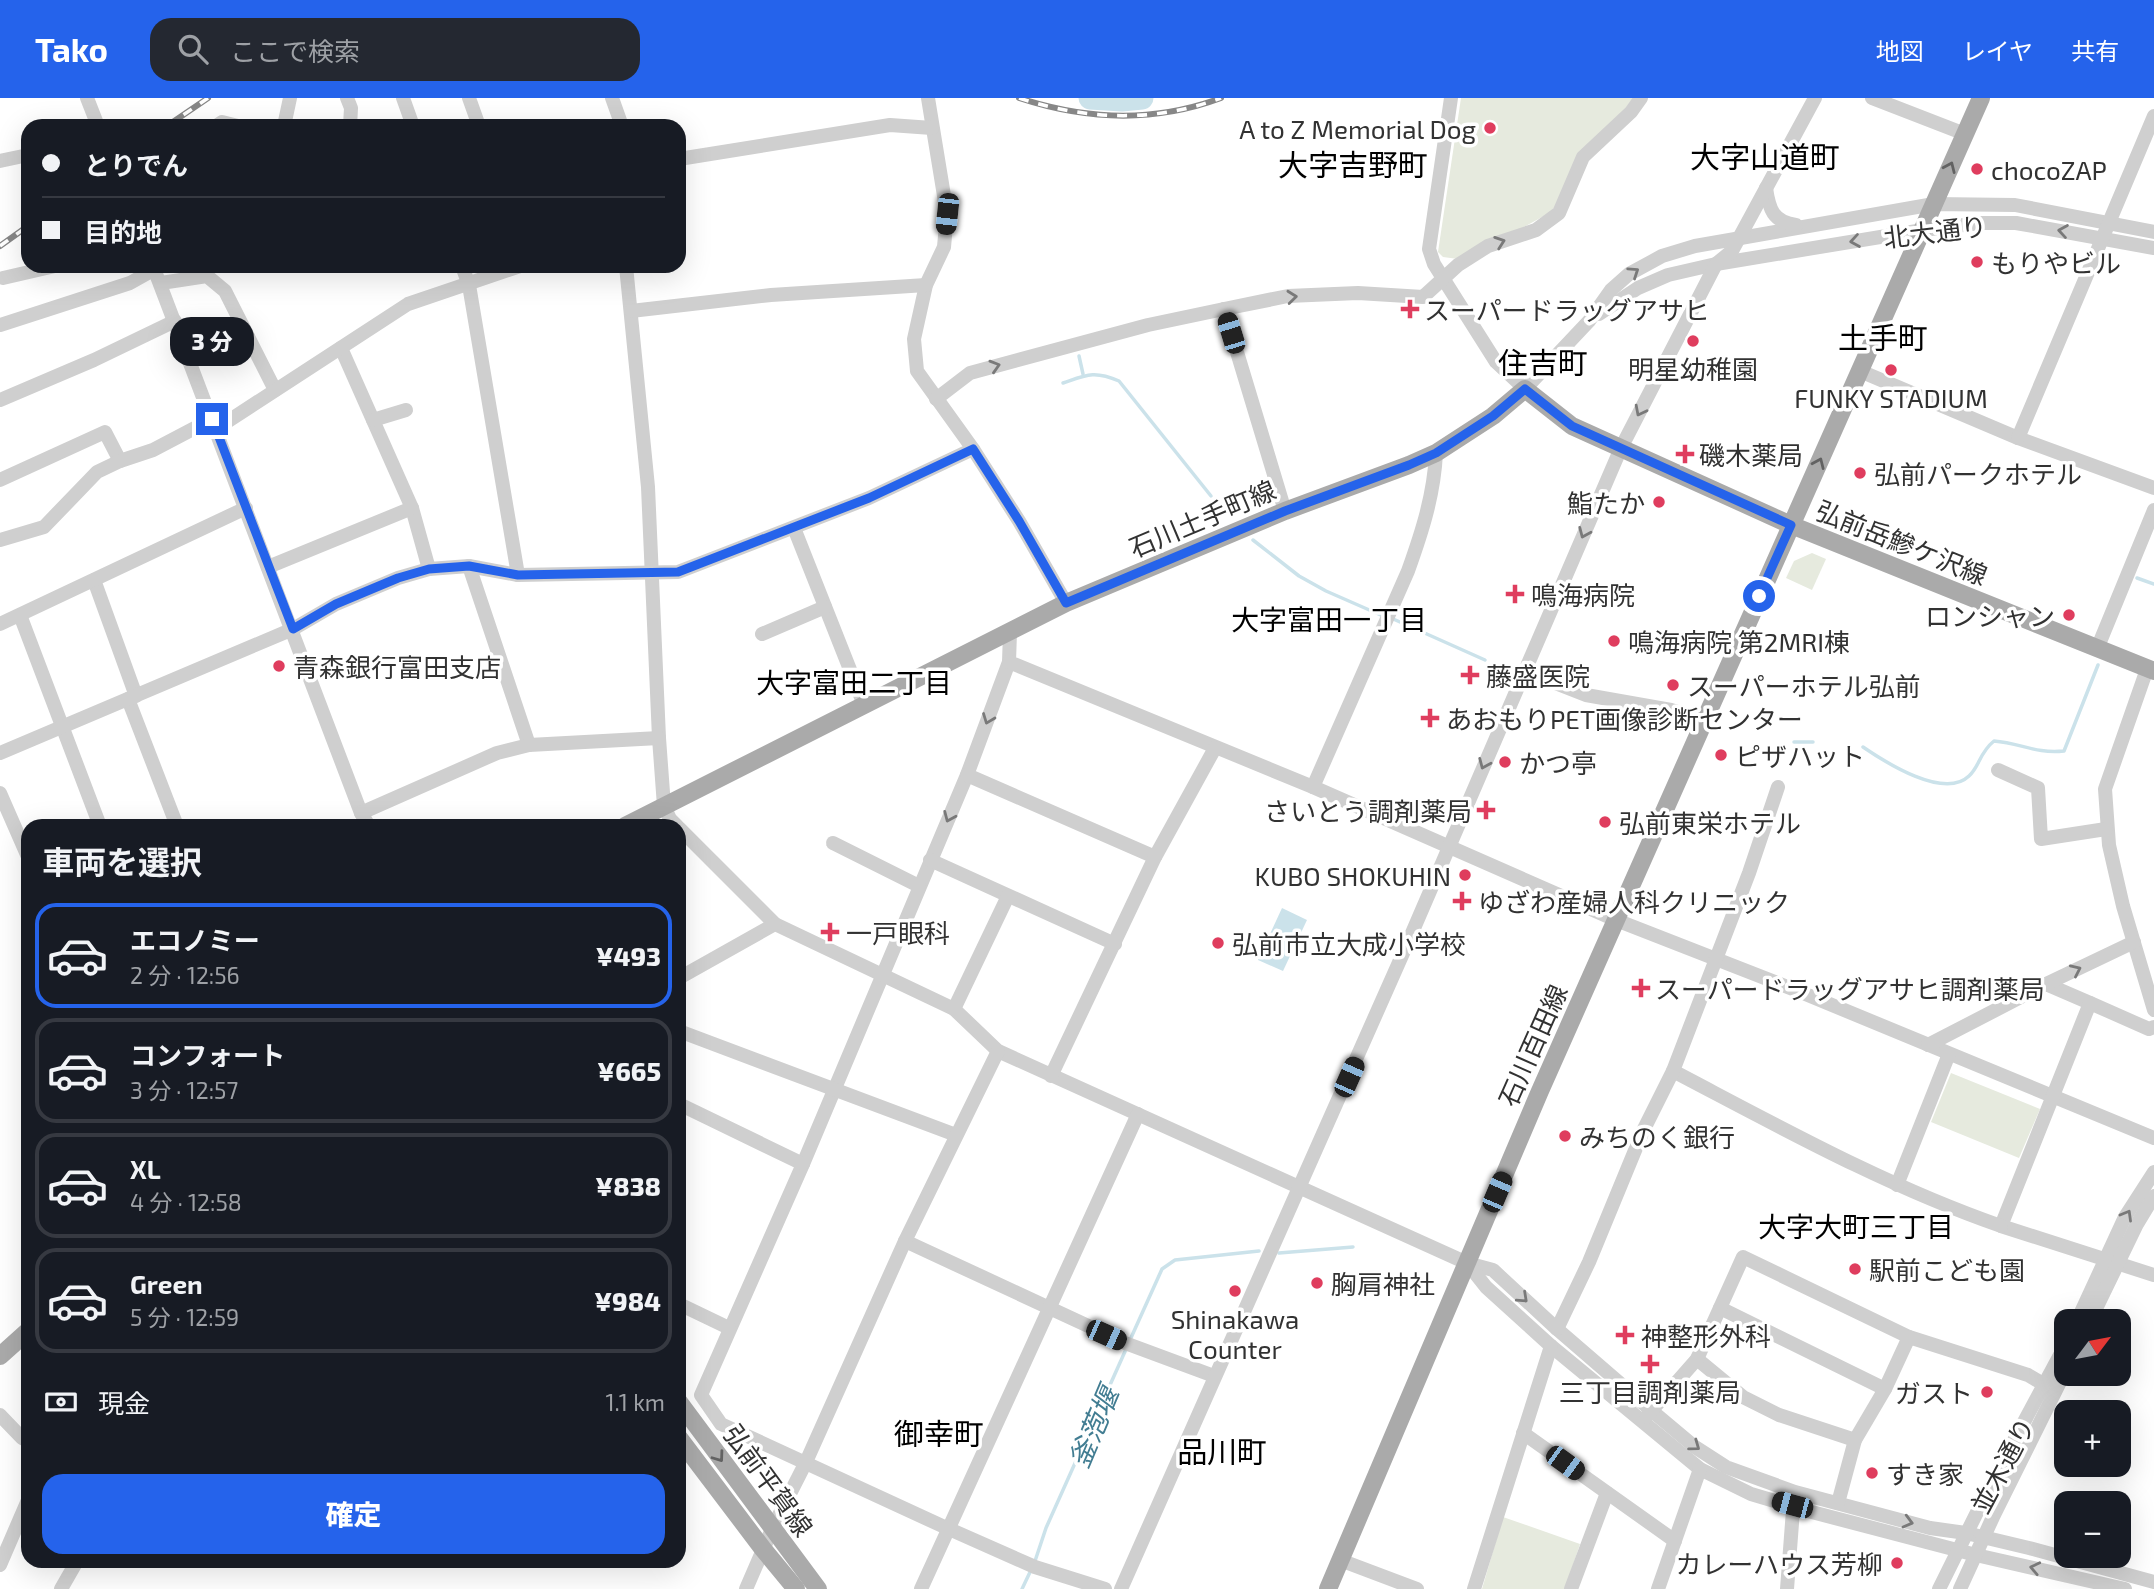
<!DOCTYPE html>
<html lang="ja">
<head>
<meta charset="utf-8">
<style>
  :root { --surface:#171b24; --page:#242831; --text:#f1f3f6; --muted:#9ea1a6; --line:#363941; --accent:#2563eb }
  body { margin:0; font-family:"Exo 2","Noto Sans JP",sans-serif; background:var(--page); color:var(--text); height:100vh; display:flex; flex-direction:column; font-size:26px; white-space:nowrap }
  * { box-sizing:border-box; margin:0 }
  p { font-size:23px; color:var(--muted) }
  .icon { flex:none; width:38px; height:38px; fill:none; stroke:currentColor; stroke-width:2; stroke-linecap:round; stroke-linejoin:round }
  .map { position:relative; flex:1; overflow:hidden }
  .side { position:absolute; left:21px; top:721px; width:665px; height:749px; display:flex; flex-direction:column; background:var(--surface); border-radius:21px; box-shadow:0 7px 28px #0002 }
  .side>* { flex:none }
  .hud { position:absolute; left:21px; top:21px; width:665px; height:154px; border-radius:21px; box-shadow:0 7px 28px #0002; display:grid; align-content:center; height:154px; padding:0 21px; background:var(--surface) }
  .needle { width:46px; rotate:58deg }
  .tools { position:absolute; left:2054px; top:1211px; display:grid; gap:14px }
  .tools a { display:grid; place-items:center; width:77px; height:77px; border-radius:14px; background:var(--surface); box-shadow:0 7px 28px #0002; font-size:35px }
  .end { position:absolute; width:32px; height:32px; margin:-16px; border:9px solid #2563eb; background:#fff; box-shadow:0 0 0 4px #fff }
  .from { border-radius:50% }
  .bubble { position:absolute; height:49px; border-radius:21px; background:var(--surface); box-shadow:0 7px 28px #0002; font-size:23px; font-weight:800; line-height:49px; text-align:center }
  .car { position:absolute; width:21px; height:42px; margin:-21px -10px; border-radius:9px; box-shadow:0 0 5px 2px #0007; background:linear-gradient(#222 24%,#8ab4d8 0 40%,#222 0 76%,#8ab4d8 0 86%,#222 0) }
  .hud b { display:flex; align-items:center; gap:24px; height:66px; font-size:26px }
  .hud b+b { border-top:2px solid var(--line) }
  .hud i { width:18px; height:18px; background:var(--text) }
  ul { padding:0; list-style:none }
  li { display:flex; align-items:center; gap:21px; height:105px; margin:0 14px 10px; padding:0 7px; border:4px solid var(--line); border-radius:21px }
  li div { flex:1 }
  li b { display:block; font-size:26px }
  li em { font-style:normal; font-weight:800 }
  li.selected { border-color:var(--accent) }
  li>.icon { width:63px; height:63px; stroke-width:1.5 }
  h2 { padding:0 21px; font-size:32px; line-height:84px }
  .pay { display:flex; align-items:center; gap:18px; height:77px; padding:0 21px; font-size:26px }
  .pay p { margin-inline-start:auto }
  .action { display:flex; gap:14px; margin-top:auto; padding:14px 21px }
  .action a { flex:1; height:80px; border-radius:21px; background:var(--accent); color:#fff; font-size:28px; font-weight:800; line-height:80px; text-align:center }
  header { display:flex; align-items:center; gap:42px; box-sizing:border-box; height:98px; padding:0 35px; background:var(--accent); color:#fff }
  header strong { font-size:33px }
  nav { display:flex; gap:38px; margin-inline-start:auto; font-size:24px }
  .search { width:490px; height:63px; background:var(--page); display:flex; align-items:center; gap:18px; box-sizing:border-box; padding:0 24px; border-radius:21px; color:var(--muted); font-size:26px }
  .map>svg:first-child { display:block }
  .green { fill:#e6eade }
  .water { fill:#cbe2ea }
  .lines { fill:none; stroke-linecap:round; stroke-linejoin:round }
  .stream { stroke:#cbe2ea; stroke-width:3.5 }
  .river { stroke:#cbe2ea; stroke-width:23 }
  .minor { stroke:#cfcfcf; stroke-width:14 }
  .major { stroke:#aaa; stroke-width:18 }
  .rail-casing { stroke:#878787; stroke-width:6 }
  .rail { stroke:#fff; stroke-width:3.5; stroke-dasharray:10; stroke-linecap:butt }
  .oneway { stroke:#626262 }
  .oneway2 { stroke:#797979 }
  .route { stroke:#2563eb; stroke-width:9 }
  .poi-dot { fill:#df3d5e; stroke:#fff; stroke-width:2.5 }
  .labels { text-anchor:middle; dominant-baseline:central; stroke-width:7; stroke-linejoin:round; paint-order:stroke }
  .poi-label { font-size:26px; fill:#323232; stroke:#fff; text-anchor:start }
  .street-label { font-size:26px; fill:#323232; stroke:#fff }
  .neighbourhood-label { font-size:28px; fill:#000; stroke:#fff }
  .water-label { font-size:28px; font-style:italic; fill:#427d92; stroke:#fff }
  .quarter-label { font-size:30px; fill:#000; stroke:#fff }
</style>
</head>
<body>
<header>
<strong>Tako</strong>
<div class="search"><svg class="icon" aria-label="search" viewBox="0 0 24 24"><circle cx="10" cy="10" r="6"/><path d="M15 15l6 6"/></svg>ここで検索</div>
<nav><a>地図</a><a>レイヤ</a><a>共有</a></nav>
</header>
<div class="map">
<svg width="2154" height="1491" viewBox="0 0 2154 1491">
  <rect width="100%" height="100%" fill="#fff"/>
  <g class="green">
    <polygon points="1461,0 1633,0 1551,114 1508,138 1458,161 1443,159 1438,154"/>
    <polygon points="1812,455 1826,461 1812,492 1786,480 1794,463"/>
    <polygon points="1951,975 2040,1011 2019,1060 1931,1024"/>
    <polygon points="1503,1419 1580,1446 1565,1491 1482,1491"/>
  </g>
  <polygon class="water" points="1282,810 1307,822 1283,873 1258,862"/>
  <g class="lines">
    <g class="stream">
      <polyline points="1079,258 1083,276"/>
      <path d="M1063 285C1086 277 1094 272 1119 283L1211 398"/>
      <polyline points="1253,442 1299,478 1326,493 1383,518"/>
      <polyline points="2137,480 2154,486"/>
      <polyline points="1391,520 1485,562"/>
      <polyline points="1794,644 1813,644"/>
      <path d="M1863 649C1885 664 1944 702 1969 678 1980 668 1979 655 1994 643 2021 645 2035 656 2064 653L2098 567"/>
      <polyline points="1279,1155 1353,1149"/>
      <polyline points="1130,1242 1162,1171 1175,1162 1259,1153"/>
      <polyline points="1035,1463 1046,1430 1127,1249"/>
      <polyline points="1022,1491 1031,1472"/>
    </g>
    <polyline class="river" points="1090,0 1122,2 1142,0"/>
    <g class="minor">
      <polyline points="87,0 98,28"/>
      <polyline points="347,0 351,10 350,28"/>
      <polyline points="403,0 413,28"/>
      <polyline points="469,0 479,28"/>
      <polyline points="612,0 622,28"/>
      <polyline points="928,0 947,116 944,149 926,187 914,241 917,273 973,351 1019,423 1066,505"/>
      <polyline points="1451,0 1429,151 1434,166 1496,264 1525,291 1589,223 1611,192 1629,176 1662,158 1695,148 1934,106 2015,107 2154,134"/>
      <polyline points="1872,0 1965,36"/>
      <polyline points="216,28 222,24 238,28"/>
      <polyline points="284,28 290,0"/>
      <polyline points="679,61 890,27 932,30"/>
      <polyline points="0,63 28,57"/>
      <path d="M1766 90C1769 111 1773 124 1796 127"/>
      <polyline points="153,168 361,715 369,728"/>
      <polyline points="462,168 469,187 518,477"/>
      <polyline points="626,168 648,389 659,640 664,708 670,721 677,728"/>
      <polyline points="3,180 55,168"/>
      <polyline points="161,185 207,178 225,193 275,292"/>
      <polyline points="1224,211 1285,413"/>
      <polyline points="631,213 771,197 926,187"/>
      <polyline points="1599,216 1638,190 1668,177 1716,166 1923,132 1980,125 2016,125 2154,150"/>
      <polyline points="0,227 130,185 155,171"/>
      <polyline points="341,250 412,410 429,471"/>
      <polyline points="1860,273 2018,340 2154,390"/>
      <polyline points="936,301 970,275 1148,227 1224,211 1288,198 1358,195 1423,199 1458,167 1488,148 1536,132 1559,115 1583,59 1631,14 1641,0"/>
      <polyline points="0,302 94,262 175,223"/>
      <polyline points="373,322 406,312"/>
      <polyline points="216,331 408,206 520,168"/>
      <polyline points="2018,340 2154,18"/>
      <polyline points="0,382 105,334 120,363"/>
      <polyline points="794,430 864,607"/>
      <polyline points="0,442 44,429 97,374 120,363 153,352 212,321"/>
      <polyline points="469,468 529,647"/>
      <polyline points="268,469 412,410"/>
      <polyline points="94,482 136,598"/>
      <polyline points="20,517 100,728"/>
      <polyline points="0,526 246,410"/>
      <polyline points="1010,534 1009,564 967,677 803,1066 701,1297 721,1326 949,1431 1035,1469 1105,1491"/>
      <polyline points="762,536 825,509"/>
      <polyline points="2097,551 2154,412"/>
      <polyline points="1009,564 1313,689 1616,822 1803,895 2154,1040"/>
      <polyline points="2147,571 2105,691 2109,747 2123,808 2154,912"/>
      <polyline points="1525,573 1586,597 1671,612 1704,622"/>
      <polyline points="128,601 177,728"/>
      <polyline points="0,655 293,531 336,506 398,480 429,471 469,468 518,477 678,474 869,400 973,351"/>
      <polyline points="1998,672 2038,690 2041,741 2106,731"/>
      <polyline points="967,677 1155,759"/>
      <path d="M1313 689 1408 473C1422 434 1434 397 1436 355"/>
      <polyline points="0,695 28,759"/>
      <polyline points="361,715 497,655 529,647 659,640"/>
      <polyline points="679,730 775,826 954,911 998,953 1467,1165 1493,1172 1557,1231 1652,1313 1695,1349 1726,1369 1795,1394 1930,1430 1966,1435 2029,1450 2154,1484"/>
      <polyline points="833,745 919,788"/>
      <polyline points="930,762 1115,846"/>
      <polyline points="679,880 775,826"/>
      <polyline points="2046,886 2090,905"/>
      <polyline points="954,911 1008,798"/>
      <polyline points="2154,929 2149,931 2090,905 2001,1128 2154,1177"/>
      <polyline points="679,933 956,1037"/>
      <polyline points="1928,947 2046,886 2134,844"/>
      <path d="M1673 973C1780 1029 1886 1088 2001 1128"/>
      <polyline points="1051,978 1155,759 1215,650"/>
      <polyline points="679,1006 803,1066"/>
      <polyline points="1897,1087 1949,956"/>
      <polyline points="905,1143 1125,1245 1214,1278"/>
      <polyline points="1467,1165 1486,1189 1551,1248 1700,1371 1751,1396 1808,1413 1976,1457 2125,1491"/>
      <polyline points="679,1206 729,1230"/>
      <polyline points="1720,1210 1885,1291"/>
      <polyline points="2077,1223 2125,1119 2154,1074"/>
      <polyline points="2090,1223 2137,1126 2154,1098"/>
      <polyline points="1557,1231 1589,1164 1643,1033 1673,973 1749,775 1778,689"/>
      <polyline points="1697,1261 1743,1299 1779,1317 1855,1342"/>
      <polyline points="0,1317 22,1340 28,1343"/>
      <polyline points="1646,1319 1697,1261 1743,1159 1909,1239 2028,1277 2055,1293"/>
      <polyline points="1523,1335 1675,1443"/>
      <polyline points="1838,1405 1855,1342 1885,1291 1909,1239"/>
      <polyline points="1340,1462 1417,1491"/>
      <polyline points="0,1467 28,1402"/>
      <polyline points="61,1491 77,1463"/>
      <polyline points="746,1491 772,1431 806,1364 905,1143 998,953"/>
      <polyline points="921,1491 1138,1016"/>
      <polyline points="1121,1491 1412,835 1621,350 1716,166 1732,153 1815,0"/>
      <polyline points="1474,1491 1551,1248"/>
      <polyline points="1571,1491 1607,1395"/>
      <polyline points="1658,1491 1700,1371"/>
      <polyline points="1787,1491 1794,1399"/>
      <polyline points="1939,1491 1996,1376 2067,1244"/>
      <polyline points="1960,1491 1993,1419 2067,1270"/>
    </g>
    <g class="major">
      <polyline points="625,728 1066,505 1285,413 1409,367 1436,355 1493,318 1525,291 1572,328 1791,427 2154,573"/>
      <polyline points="0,1258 28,1233"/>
      <polyline points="679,1304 818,1491"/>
      <polyline points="679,1340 763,1451 796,1491"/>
      <polyline points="1328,1491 1540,993 1981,0"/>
    </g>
    <defs>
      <g id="rail">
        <path d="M1019 0C1086 22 1154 25 1221 0"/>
        <polyline points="167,28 208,0"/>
        <polyline points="0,148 28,128"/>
      </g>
    </defs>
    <use href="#rail" class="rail-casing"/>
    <use href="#rail" class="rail"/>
  </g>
  <defs><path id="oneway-chevron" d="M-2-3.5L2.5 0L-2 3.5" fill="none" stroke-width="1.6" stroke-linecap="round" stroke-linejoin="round" transform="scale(1.75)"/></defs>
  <g class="oneway">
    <use href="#oneway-chevron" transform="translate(1950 69) rotate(-66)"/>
    <use href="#oneway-chevron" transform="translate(1819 365) rotate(-66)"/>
    <use href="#oneway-chevron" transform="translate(719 1359) rotate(54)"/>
  </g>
  <g class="oneway2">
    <use href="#oneway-chevron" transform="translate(2063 133) rotate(-171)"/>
    <use href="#oneway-chevron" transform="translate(1855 143) rotate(171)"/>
    <use href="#oneway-chevron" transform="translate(1500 144) rotate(-19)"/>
    <use href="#oneway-chevron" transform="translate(1634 174) rotate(-34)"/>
    <use href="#oneway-chevron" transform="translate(1292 199) rotate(-6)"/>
    <use href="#oneway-chevron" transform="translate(995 268) rotate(-17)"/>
    <use href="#oneway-chevron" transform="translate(1640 313) rotate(117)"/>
    <use href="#oneway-chevron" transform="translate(1584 435) rotate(113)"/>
    <use href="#oneway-chevron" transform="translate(988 621) rotate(111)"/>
    <use href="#oneway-chevron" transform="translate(1484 666) rotate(113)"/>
    <use href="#oneway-chevron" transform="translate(949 719) rotate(113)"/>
    <use href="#oneway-chevron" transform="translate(2076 872) rotate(-25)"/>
    <use href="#oneway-chevron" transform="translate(2127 1117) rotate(-60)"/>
    <use href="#oneway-chevron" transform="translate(1523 1200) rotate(43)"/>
    <use href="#oneway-chevron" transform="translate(1695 1348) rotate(36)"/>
    <use href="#oneway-chevron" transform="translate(1908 1424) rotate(15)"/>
    <use href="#oneway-chevron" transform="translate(2035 1470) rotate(-168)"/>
  </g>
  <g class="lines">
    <polyline class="route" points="212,321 293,531 336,506 398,480 429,471 469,468 518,477 678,474 869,400 973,351 1019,423 1066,505 1285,413 1409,367 1436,355 1493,318 1525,291 1572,328 1791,427 1759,498"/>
  </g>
  <g class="poi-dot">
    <circle cx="1490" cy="30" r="7"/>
    <circle cx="1977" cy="71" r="7"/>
    <circle cx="1977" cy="164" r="7"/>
    <path d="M1406.5 200.5h7v7h7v7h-7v7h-7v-7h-7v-7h7z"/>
    <circle cx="1693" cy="243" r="7"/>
    <circle cx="1891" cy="272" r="7"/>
    <path d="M1681.5 345.5h7v7h7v7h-7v7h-7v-7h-7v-7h7z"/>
    <circle cx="1860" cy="375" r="7"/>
    <circle cx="1659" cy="404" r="7"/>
    <path d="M1511.5 485.5h7v7h7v7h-7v7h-7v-7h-7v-7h7z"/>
    <circle cx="2069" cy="517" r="7"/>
    <circle cx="1614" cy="543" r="7"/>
    <circle cx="279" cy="568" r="7"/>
    <path d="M1466.5 566.5h7v7h7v7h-7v7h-7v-7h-7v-7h7z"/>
    <circle cx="1673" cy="587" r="7"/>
    <path d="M1426.5 609.5h7v7h7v7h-7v7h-7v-7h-7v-7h7z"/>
    <circle cx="1721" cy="657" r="7"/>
    <circle cx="1505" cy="664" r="7"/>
    <path d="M1482.5 701.5h7v7h7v7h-7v7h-7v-7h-7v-7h7z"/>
    <circle cx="1605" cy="724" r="7"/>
    <circle cx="1465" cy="777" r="7"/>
    <path d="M1458.5 792.5h7v7h7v7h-7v7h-7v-7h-7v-7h7z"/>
    <path d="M826.5 823.5h7v7h7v7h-7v7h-7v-7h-7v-7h7z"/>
    <circle cx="1218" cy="845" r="7"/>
    <path d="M1637.5 879.5h7v7h7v7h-7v7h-7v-7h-7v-7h7z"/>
    <circle cx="1565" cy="1038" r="7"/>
    <circle cx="1855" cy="1171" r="7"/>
    <circle cx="1317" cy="1185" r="7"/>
    <circle cx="1235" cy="1193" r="7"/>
    <path d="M1621.5 1226.5h7v7h7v7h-7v7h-7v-7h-7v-7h7z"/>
    <path d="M1646.5 1255.5h7v7h7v7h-7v7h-7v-7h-7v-7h7z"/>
    <circle cx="1987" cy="1294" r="7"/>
    <circle cx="1872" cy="1375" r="7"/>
    <circle cx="1897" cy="1465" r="7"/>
  </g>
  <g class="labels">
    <g class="poi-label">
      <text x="1476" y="30" text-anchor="end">A to Z Memorial Dog</text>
      <text x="1991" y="71">chocoZAP</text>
      <text x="1991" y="164">もりやビル</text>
      <text x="1424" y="211">スーパードラッグアサヒ</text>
      <text x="1693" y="270" text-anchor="middle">明星幼稚園</text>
      <text x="1891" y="299" text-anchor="middle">FUNKY STADIUM</text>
      <text x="1699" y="356">磯木薬局</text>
      <text x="1874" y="375">弘前パークホテル</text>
      <text x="1645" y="404" text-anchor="end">鮨たか</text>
      <text x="1531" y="496">鳴海病院</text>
      <text x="2055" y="517" text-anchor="end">ロンシャン</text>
      <text x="1628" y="543">鳴海病院 第2MRI棟</text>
      <text x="293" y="568">青森銀行富田支店</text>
      <text x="1486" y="577">藤盛医院</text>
      <text x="1687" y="587">スーパーホテル弘前</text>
      <text x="1446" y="620">あおもりPET画像診断センター</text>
      <text x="1735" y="657">ピザハット</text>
      <text x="1519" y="664">かつ亭</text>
      <text x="1472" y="712" text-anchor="end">さいとう調剤薬局</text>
      <text x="1619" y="724">弘前東栄ホテル</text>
      <text x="1451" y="777" text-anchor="end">KUBO SHOKUHIN</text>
      <text x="1478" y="803">ゆざわ産婦人科クリニック</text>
      <text x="846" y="834">一戸眼科</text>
      <text x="1232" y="845">弘前市立大成小学校</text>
      <text x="1655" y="890">スーパードラッグアサヒ調剤薬局</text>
      <text x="1579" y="1038">みちのく銀行</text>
      <text x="1869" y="1171">駅前こども園</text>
      <text x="1331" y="1185">胸肩神社</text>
      <text x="1235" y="1220" text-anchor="middle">Shinakawa<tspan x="1235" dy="30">Counter</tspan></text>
      <text x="1641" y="1237">神整形外科</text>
      <text x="1650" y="1293" text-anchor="middle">三丁目調剤薬局</text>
      <text x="1973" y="1294" text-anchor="end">ガスト</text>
      <text x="1886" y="1375">すき家</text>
      <text x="1883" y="1465" text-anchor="end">カレーハウス芳柳</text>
    </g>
    <g class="street-label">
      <text transform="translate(1935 133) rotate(-7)">北大通り</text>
      <text transform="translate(1202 420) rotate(-23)">石川土手町線</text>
      <text transform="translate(1902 444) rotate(22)">弘前岳鰺ケ沢線</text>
      <text transform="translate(1532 947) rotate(-66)">石川百田線</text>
      <text transform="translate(2002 1367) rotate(-62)">並木通り</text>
      <text transform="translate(769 1382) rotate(54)">弘前平賀線</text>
    </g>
    <g class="neighbourhood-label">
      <text x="1329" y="521">大字富田一丁目</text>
      <text x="854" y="584">大字富田二丁目</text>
      <text x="1856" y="1128">大字大町三丁目</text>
    </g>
    <g class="water-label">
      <text transform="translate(1093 1329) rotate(-67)">釜萢堰</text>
    </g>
    <g class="quarter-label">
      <text x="1765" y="58">大字山道町</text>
      <text x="1353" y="66">大字吉野町</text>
      <text x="1883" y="239">土手町</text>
      <text x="1543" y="264">住吉町</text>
      <text x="939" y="1335">御幸町</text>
      <text x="1222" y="1353">品川町</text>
    </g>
  </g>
</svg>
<div class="tools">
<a><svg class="needle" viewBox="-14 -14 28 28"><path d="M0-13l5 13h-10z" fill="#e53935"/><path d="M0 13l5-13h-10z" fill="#9ea1a6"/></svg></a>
<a>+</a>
<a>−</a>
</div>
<i class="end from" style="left:1759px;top:498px"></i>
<i class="end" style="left:212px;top:321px"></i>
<div class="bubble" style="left:170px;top:219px;width:84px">3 分</div>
<i class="car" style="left:947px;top:116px;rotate:186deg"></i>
<i class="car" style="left:1231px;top:235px;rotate:343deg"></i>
<i class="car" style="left:1349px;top:979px;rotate:24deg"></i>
<i class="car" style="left:1497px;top:1094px;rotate:23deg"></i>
<i class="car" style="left:1106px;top:1237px;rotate:114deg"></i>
<i class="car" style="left:1565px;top:1365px;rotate:126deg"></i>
<i class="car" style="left:1792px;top:1407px;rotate:285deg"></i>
<div class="hud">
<b><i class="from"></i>とりでん</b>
<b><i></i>目的地</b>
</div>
<section class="side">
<h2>車両を選択</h2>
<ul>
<li class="selected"><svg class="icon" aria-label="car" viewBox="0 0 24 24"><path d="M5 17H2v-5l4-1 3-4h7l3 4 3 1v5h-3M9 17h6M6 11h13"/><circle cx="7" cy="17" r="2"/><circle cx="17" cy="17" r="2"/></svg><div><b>エコノミー</b><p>2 分 · 12:56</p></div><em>¥493</em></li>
<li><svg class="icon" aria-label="car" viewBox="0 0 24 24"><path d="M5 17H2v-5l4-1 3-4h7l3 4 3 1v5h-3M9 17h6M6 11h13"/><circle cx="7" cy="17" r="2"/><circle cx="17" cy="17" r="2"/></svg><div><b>コンフォート</b><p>3 分 · 12:57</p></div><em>¥665</em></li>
<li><svg class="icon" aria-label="car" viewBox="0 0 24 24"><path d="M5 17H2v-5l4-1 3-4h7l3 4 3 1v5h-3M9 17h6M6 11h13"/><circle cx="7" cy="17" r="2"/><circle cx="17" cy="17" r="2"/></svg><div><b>XL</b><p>4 分 · 12:58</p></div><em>¥838</em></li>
<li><svg class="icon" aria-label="car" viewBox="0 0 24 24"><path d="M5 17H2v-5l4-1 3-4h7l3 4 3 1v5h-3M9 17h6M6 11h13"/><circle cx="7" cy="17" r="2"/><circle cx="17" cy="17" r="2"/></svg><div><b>Green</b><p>5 分 · 12:59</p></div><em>¥984</em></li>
</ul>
<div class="pay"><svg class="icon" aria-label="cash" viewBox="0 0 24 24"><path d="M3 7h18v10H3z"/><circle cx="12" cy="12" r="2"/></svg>現金<p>1.1 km</p></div>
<div class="action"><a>確定</a></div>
</section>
</div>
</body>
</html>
